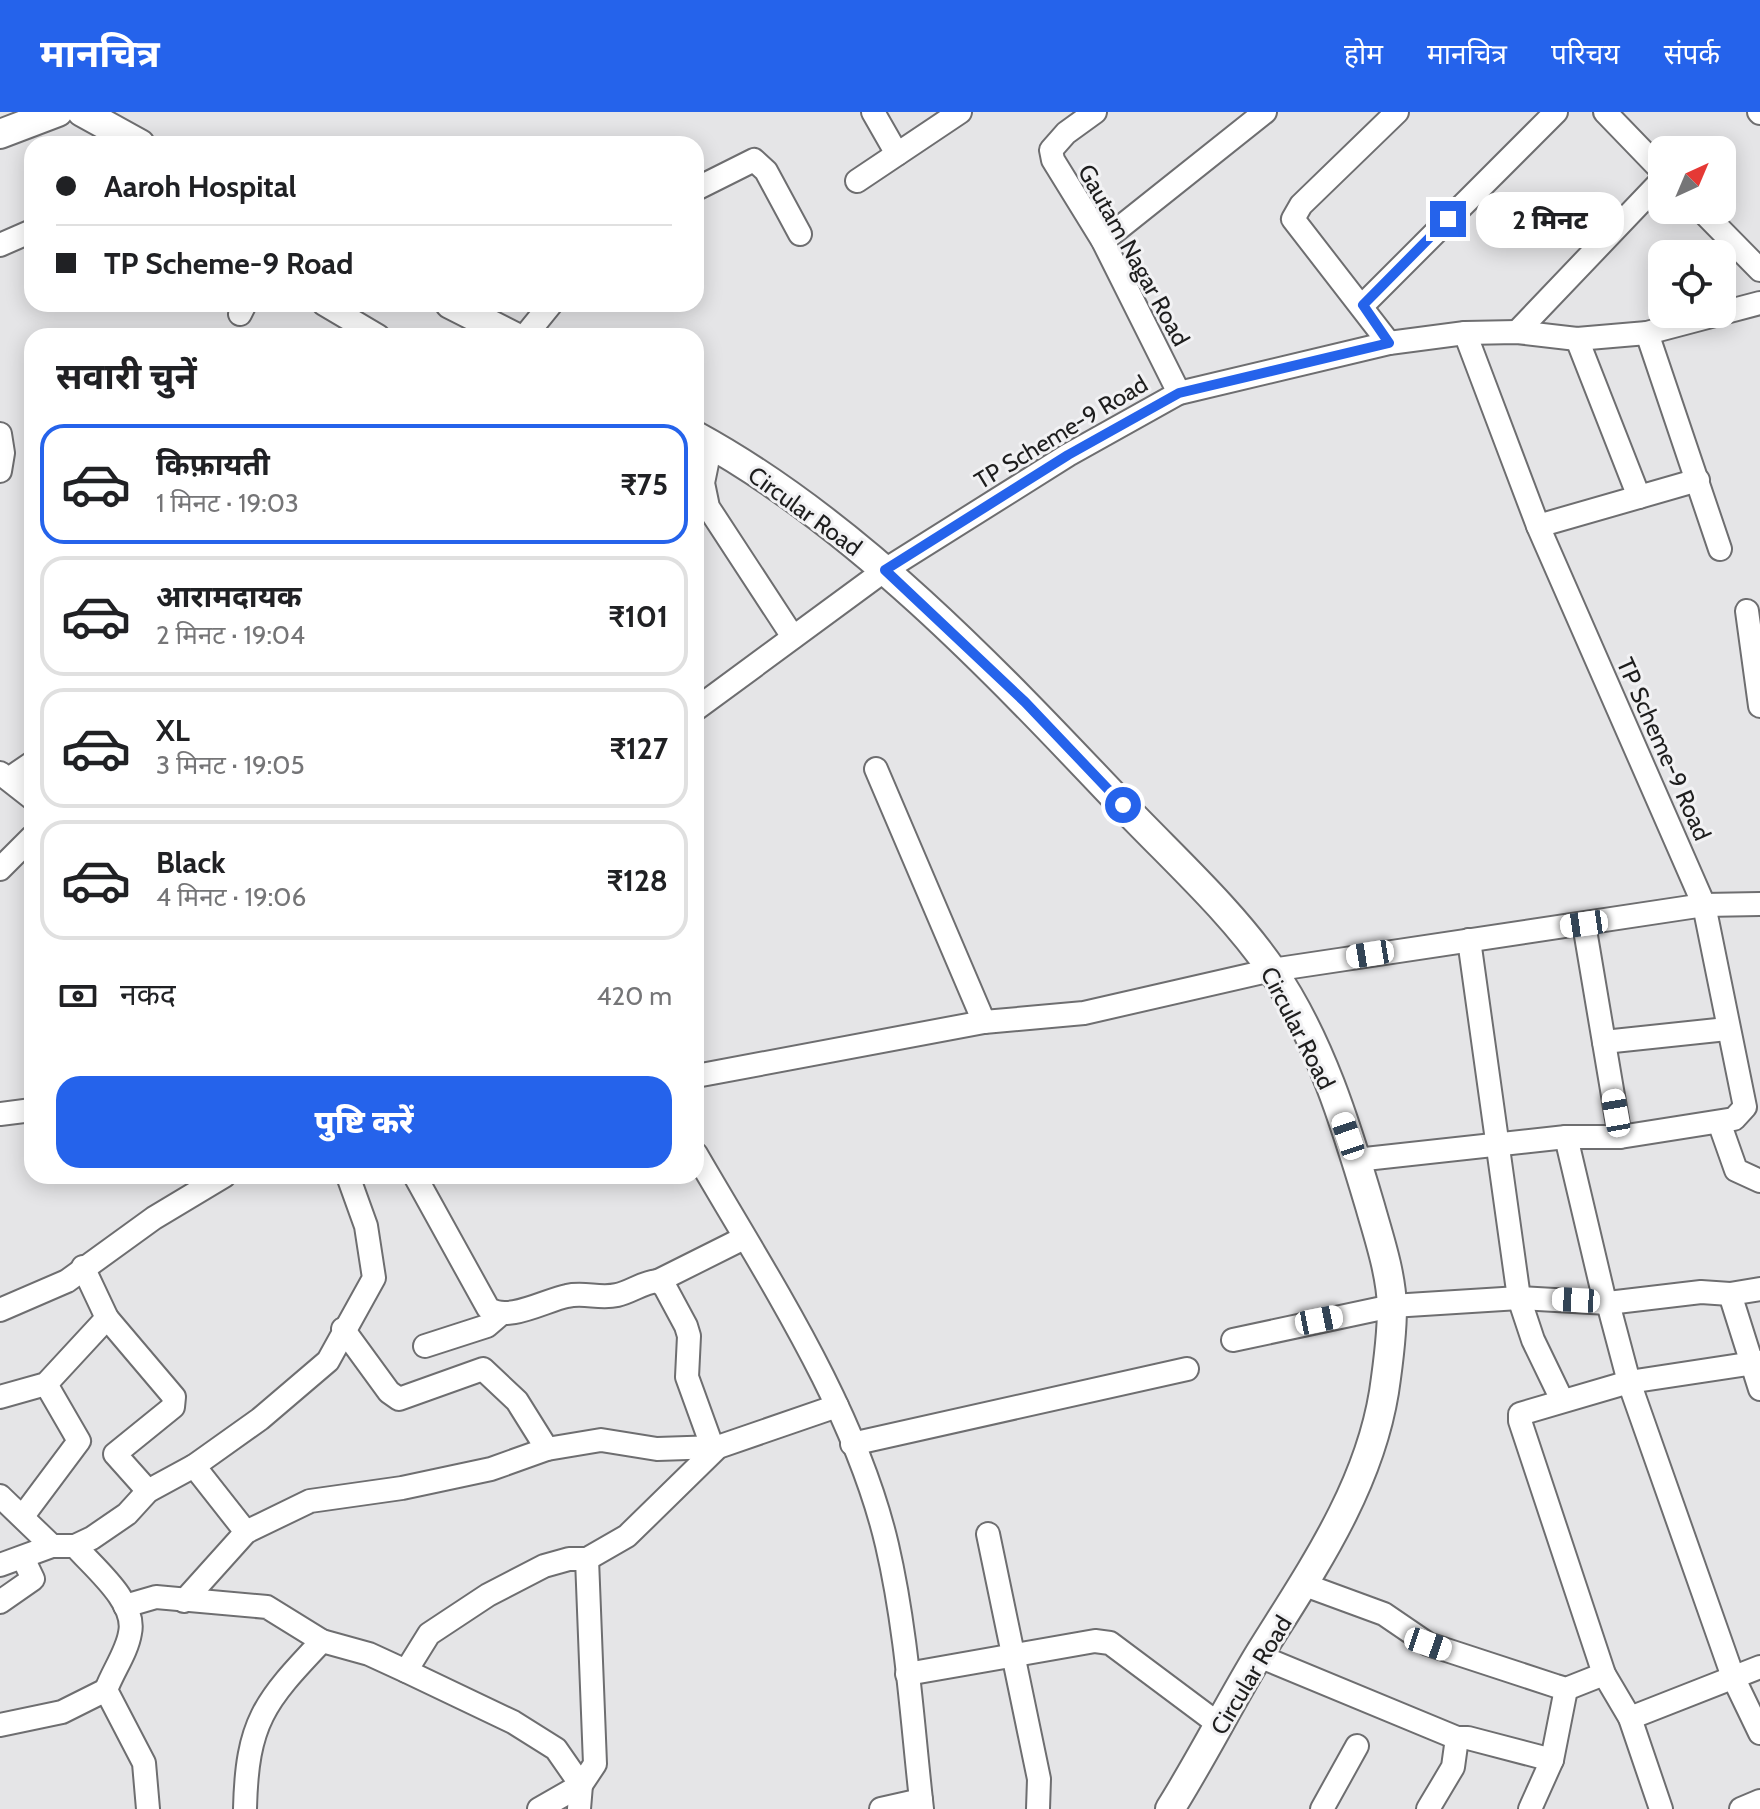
<!DOCTYPE html>
<html lang="hi">
<head>
<meta charset="utf-8">
<style>
  :root { --surface:#fff; --page:#f6f6f6; --text:#202124; --muted:#757577; --line:#e0e0e0; --accent:#2563eb }
  body { margin:0; font-family:Cabin,"Noto Sans Devanagari",sans-serif; background:var(--page); color:var(--text); height:100vh; display:flex; flex-direction:column; font-size:30px; white-space:nowrap }
  * { box-sizing:border-box; margin:0 }
  p { font-size:26px; color:var(--muted) }
  .icon { flex:none; width:44px; height:44px; fill:none; stroke:currentColor; stroke-width:2; stroke-linecap:round; stroke-linejoin:round }
  .map { position:relative; flex:1; overflow:hidden }
  .drawer { position:absolute; left:24px; top:216px; width:680px; height:856px; display:flex; flex-direction:column; background:var(--surface); border-radius:24px; box-shadow:0 4px 20px #0003 }
  .drawer>* { flex:none }
  .hud { position:absolute; left:24px; top:24px; width:680px; height:176px; border-radius:24px; box-shadow:0 4px 20px #0003; display:grid; align-content:center; height:176px; padding:0 32px; background:var(--surface) }
  .needle { width:52px; rotate:44deg }
  .tools { position:absolute; left:1648px; top:24px; display:grid; gap:16px }
  .tools a { display:grid; place-items:center; width:88px; height:88px; border-radius:16px; background:var(--surface); box-shadow:0 4px 20px #0003; font-size:40px }
  .end { position:absolute; width:36px; height:36px; margin:-18px; border:10px solid #2563eb; background:#fff; box-shadow:0 0 0 4px #fff }
  .from { border-radius:50% }
  .bubble { position:absolute; height:56px; border-radius:24px; background:var(--surface); box-shadow:0 4px 20px #0003; font-size:26px; font-weight:800; line-height:56px; text-align:center }
  .car { position:absolute; width:24px; height:48px; margin:-24px -12px; border-radius:10px; box-shadow:0 0 6px 2px #0007; background:linear-gradient(#fff 24%,#345 0 40%,#fff 0 76%,#345 0 86%,#fff 0) }
  .hud b { display:flex; align-items:center; gap:28px; height:76px; font-size:30px }
  .hud b+b { border-top:2px solid var(--line) }
  .hud i { width:20px; height:20px; background:var(--text) }
  ul { padding:0; list-style:none }
  li { display:flex; align-items:center; gap:24px; height:120px; margin:0 16px 12px; padding:0 16px; border:4px solid var(--line); border-radius:24px }
  li div { flex:1 }
  li b { display:block; font-size:30px }
  li em { font-style:normal; font-weight:800 }
  li.active { border-color:var(--accent) }
  li>.icon { width:72px; height:72px; stroke-width:1.5 }
  h2 { padding:0 32px; font-size:36px; line-height:96px }
  .pay { display:flex; align-items:center; gap:20px; height:88px; padding:0 32px; font-size:30px }
  .pay p { margin-inline-start:auto }
  .button { display:flex; gap:16px; margin-top:auto; padding:16px 32px }
  .button a { flex:1; height:92px; border-radius:24px; background:var(--accent); color:#fff; font-size:32px; font-weight:800; line-height:92px; text-align:center }
  header { display:flex; align-items:center; gap:48px; box-sizing:border-box; height:112px; padding:0 40px; background:var(--accent); color:#fff }
  header strong { font-size:38px }
  nav { display:flex; gap:44px; margin-inline-start:auto; font-size:28px }
  .map>svg:first-child { display:block }
  .lines { fill:none; stroke-linecap:round; stroke-linejoin:round }
  .minor-casing { stroke:#6e6e70; stroke-width:26 }
  .major-casing { stroke:#6e6e70; stroke-width:32 }
  .minor { stroke:#fff; stroke-width:22 }
  .major { stroke:#fff; stroke-width:28 }
  .route { stroke:#2563eb; stroke-width:10 }
  .labels { text-anchor:middle; dominant-baseline:central; stroke-width:6; stroke-linejoin:round; paint-order:stroke }
  .street-label { font-size:24px; fill:#1e1e1e; stroke:#f2f2f4 }
</style>
</head>
<body>
<header>
<strong>मानचित्र</strong>
<nav><a>होम</a><a>मानचित्र</a><a>परिचय</a><a>संपर्क</a></nav>
</header>
<div class="map">
<svg width="1760" height="1697" viewBox="0 0 1760 1697">
  <rect width="100%" height="100%" fill="#e5e5e7"/>
  <g class="lines">
    <defs>
      <g id="minor">
        <polyline points="873,0 897,42"/>
        <polyline points="1095,0 1066,21 1051,38 1053,48 1103,129 1179,281"/>
        <polyline points="1605,0 1662,59"/>
        <polyline points="1759,0 1760,1"/>
        <polyline points="857,69 960,0"/>
        <polyline points="696,77 754,48 766,59 800,122"/>
        <polyline points="1701,98 1760,158"/>
        <polyline points="1103,129 1265,0"/>
        <polyline points="0,133 32,119"/>
        <polyline points="324,192 378,224"/>
        <polyline points="1363,193 1556,0"/>
        <polyline points="1722,201 1760,191"/>
        <polyline points="240,202 245,192"/>
        <polyline points="1517,220 1662,68"/>
        <polyline points="1647,221 1720,437"/>
        <polyline points="525,224 551,192"/>
        <polyline points="1577,227 1639,385"/>
        <polyline points="1389,231 1293,107 1301,93 1397,0"/>
        <polyline points="0,322 3,341 0,359"/>
        <polyline points="711,332 703,371 708,395 793,525"/>
        <polyline points="1538,414 1698,368"/>
        <polyline points="1747,499 1760,594"/>
        <polyline points="696,597 885,458 1068,343 1179,281 1389,231 1465,221 1517,220 1577,227 1647,221 1719,202"/>
        <polyline points="876,657 984,910"/>
        <polyline points="0,661 32,686"/>
        <polyline points="10,666 32,651"/>
        <polyline points="0,757 32,725"/>
        <polyline points="1584,812 1620,1025"/>
        <polyline points="1469,828 1519,1186 1533,1228 1562,1288"/>
        <polyline points="1604,930 1727,917"/>
        <polyline points="696,964 984,910 1084,901 1272,858 1704,793 1760,792"/>
        <polyline points="0,1002 32,998"/>
        <polyline points="1719,1010 1736,1058 1760,1069"/>
        <polyline points="1566,1025 1605,1190"/>
        <path d="M696 1042C766 1163 855 1296 887 1433 907 1519 912 1609 922 1697"/>
        <polyline points="1356,1048 1566,1025 1620,1025 1734,1007 1745,995 1704,793 1538,414 1465,221"/>
        <path d="M415 1064 488 1196C507 1211 546 1188 567 1184 584 1180 600 1187 617 1183 631 1180 643 1170 658 1169L665 1175 686 1214 689 1224 687 1265 712 1334"/>
        <polyline points="658,1169 744,1126"/>
        <polyline points="1730,1182 1760,1277"/>
        <polyline points="1608,1191 1629,1270 1733,1565 1760,1621"/>
        <polyline points="0,1198 67,1169 154,1106 224,1064"/>
        <polyline points="107,1206 174,1285 173,1295 115,1342 148,1379"/>
        <polyline points="343,1217 389,1280 399,1287 483,1257 517,1289 547,1337"/>
        <polyline points="1233,1228 1392,1194 1519,1186 1608,1191 1701,1180 1730,1182 1760,1177"/>
        <polyline points="425,1234 487,1214 501,1202"/>
        <polyline points="0,1285 46,1272 107,1206 83,1155"/>
        <polyline points="852,1332 1187,1257"/>
        <polyline points="194,1354 246,1420"/>
        <polyline points="0,1384 52,1434"/>
        <polyline points="23,1404 79,1329 46,1272"/>
        <polyline points="988,1422 1039,1667 1038,1697"/>
        <path d="M75 1434C93 1455 137 1490 130 1521 127 1540 113 1559 106 1578L144 1651 148 1697"/>
        <polyline points="0,1453 52,1434 75,1434 92,1426 127,1402 148,1379 194,1354 260,1307 328,1249 374,1166 366,1114 348,1064"/>
        <polyline points="1305,1473 1384,1502 1428,1532 1556,1574 1566,1577 1604,1562"/>
        <polyline points="184,1489 246,1420 310,1389 402,1376 491,1357 547,1337 601,1328 657,1337 718,1335"/>
        <polyline points="0,1490 33,1467 23,1446"/>
        <polyline points="125,1494 156,1485 267,1495 322,1529 369,1542 406,1559 513,1610 556,1637 581,1673 579,1697"/>
        <polyline points="1259,1544 1457,1626 1468,1626 1552,1648"/>
        <polyline points="406,1559 429,1522 488,1483 544,1454 569,1447 587,1447 627,1424 718,1335 837,1294"/>
        <polyline points="907,1562 1095,1529 1110,1531 1221,1614"/>
        <polyline points="1630,1606 1760,1555"/>
        <polyline points="0,1613 62,1600 106,1578"/>
        <path d="M245 1697C247 1610 264 1590 322 1529"/>
        <polyline points="539,1697 581,1673 595,1652 587,1447"/>
        <polyline points="881,1697 921,1688"/>
        <polyline points="1322,1697 1357,1634"/>
        <polyline points="1428,1697 1453,1655 1457,1626"/>
        <polyline points="1530,1697 1552,1648 1566,1577"/>
        <polyline points="1661,1697 1630,1606 1604,1562 1520,1309 1520,1302 1629,1270 1760,1250"/>
        <polyline points="1741,1697 1760,1689"/>
      </g>
      <g id="major">
        <polyline points="82,0 140,32"/>
        <polyline points="0,22 58,0"/>
        <polyline points="450,192 513,224"/>
        <path d="M696 324C859 413 1001 565 1128 699 1176 749 1232 800 1272 858 1320 928 1346 1013 1370 1094 1379 1126 1391 1161 1392 1195 1392 1222 1388 1253 1384 1280 1368 1378 1311 1459 1260 1541 1229 1592 1202 1646 1170 1697"/>
      </g>
    </defs>
    <use href="#minor" class="minor-casing"/>
    <use href="#major" class="major-casing"/>
    <use href="#minor" class="minor"/>
    <use href="#major" class="major"/>
  </g>
  <g class="lines">
    <polyline class="route" points="1123,693 1025,590 885,458 1068,343 1179,281 1389,231 1363,193 1448,107"/>
  </g>
  <g class="labels">
    <g class="street-label">
      <text transform="translate(1134 143) rotate(61)">Gautam Nagar Road</text>
      <text transform="translate(1061 320) rotate(-31)">TP Scheme-9 Road</text>
      <text transform="translate(805 399) rotate(36)">Circular Road</text>
      <text transform="translate(1664 637) rotate(66)">TP Scheme-9 Road</text>
      <text transform="translate(1298 916) rotate(63)">Circular Road</text>
      <text transform="translate(1251 1563) rotate(-59)">Circular Road</text>
    </g>
  </g>
</svg>
<div class="tools">
<a><svg class="needle" viewBox="-14 -14 28 28"><path d="M0-13l5 13h-10z" fill="#e53935"/><path d="M0 13l5-13h-10z" fill="#757577"/></svg></a>
<a><svg class="icon" aria-label="locate" viewBox="0 0 24 24"><circle cx="12" cy="12" r="6"/><path d="M12 2v4M12 18v4M2 12h4M18 12h4"/></svg></a>
</div>
<i class="end from" style="left:1123px;top:693px"></i>
<i class="end" style="left:1448px;top:107px"></i>
<div class="bubble" style="left:1476px;top:80px;width:148px">2 मिनट</div>
<i class="car" style="left:1584px;top:812px;rotate:262deg"></i>
<i class="car" style="left:1370px;top:842px;rotate:261deg"></i>
<i class="car" style="left:1616px;top:1001px;rotate:350deg"></i>
<i class="car" style="left:1348px;top:1024px;rotate:341deg"></i>
<i class="car" style="left:1576px;top:1188px;rotate:273deg"></i>
<i class="car" style="left:1319px;top:1208px;rotate:79deg"></i>
<i class="car" style="left:1428px;top:1532px;rotate:109deg"></i>
<div class="hud">
<b><i class="from"></i>Aaroh Hospital</b>
<b><i></i>TP Scheme-9 Road</b>
</div>
<section class="drawer">
<h2>सवारी चुनें</h2>
<ul>
<li class="active"><svg class="icon" aria-label="car" viewBox="0 0 24 24"><path d="M5 17H2v-5l4-1 3-4h7l3 4 3 1v5h-3M9 17h6M6 11h13"/><circle cx="7" cy="17" r="2"/><circle cx="17" cy="17" r="2"/></svg><div><b>किफ़ायती</b><p>1 मिनट · 19:03</p></div><em>₹75</em></li>
<li><svg class="icon" aria-label="car" viewBox="0 0 24 24"><path d="M5 17H2v-5l4-1 3-4h7l3 4 3 1v5h-3M9 17h6M6 11h13"/><circle cx="7" cy="17" r="2"/><circle cx="17" cy="17" r="2"/></svg><div><b>आरामदायक</b><p>2 मिनट · 19:04</p></div><em>₹101</em></li>
<li><svg class="icon" aria-label="car" viewBox="0 0 24 24"><path d="M5 17H2v-5l4-1 3-4h7l3 4 3 1v5h-3M9 17h6M6 11h13"/><circle cx="7" cy="17" r="2"/><circle cx="17" cy="17" r="2"/></svg><div><b>XL</b><p>3 मिनट · 19:05</p></div><em>₹127</em></li>
<li><svg class="icon" aria-label="car" viewBox="0 0 24 24"><path d="M5 17H2v-5l4-1 3-4h7l3 4 3 1v5h-3M9 17h6M6 11h13"/><circle cx="7" cy="17" r="2"/><circle cx="17" cy="17" r="2"/></svg><div><b>Black</b><p>4 मिनट · 19:06</p></div><em>₹128</em></li>
</ul>
<div class="pay"><svg class="icon" aria-label="cash" viewBox="0 0 24 24"><path d="M3 7h18v10H3z"/><circle cx="12" cy="12" r="2"/></svg>नकद<p>420 m</p></div>
<div class="button"><a>पुष्टि करें</a></div>
</section>
</div>
</body>
</html>
